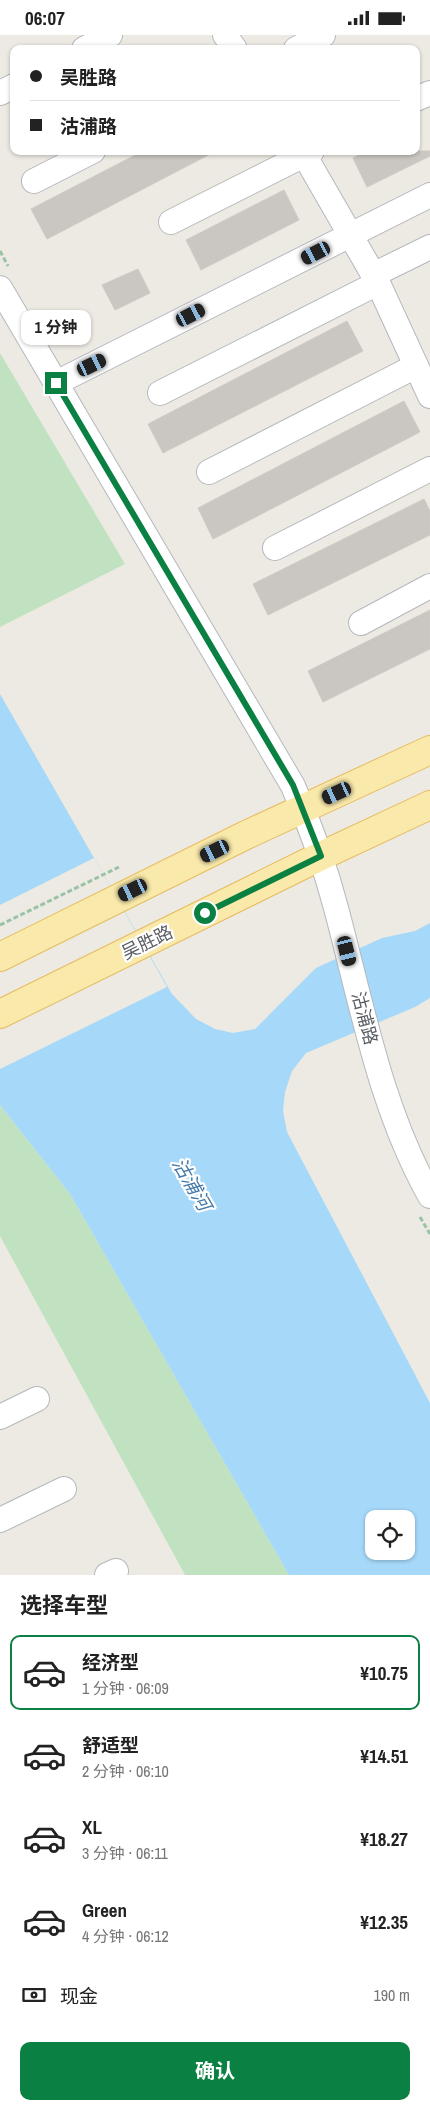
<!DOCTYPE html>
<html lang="zh">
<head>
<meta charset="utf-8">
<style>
  :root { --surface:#fff; --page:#f6f6f6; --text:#222; --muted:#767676; --line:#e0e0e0; --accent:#0b8043 }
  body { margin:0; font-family:"Archivo Narrow","Noto Sans SC",sans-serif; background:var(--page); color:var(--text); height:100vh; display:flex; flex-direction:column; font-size:19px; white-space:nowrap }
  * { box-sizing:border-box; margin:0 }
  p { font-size:16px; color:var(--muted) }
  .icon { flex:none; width:28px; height:28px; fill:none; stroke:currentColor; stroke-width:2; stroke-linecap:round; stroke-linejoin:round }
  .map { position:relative; height:1540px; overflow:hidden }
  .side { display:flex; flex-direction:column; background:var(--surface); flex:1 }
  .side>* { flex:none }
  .top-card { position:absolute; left:10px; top:10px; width:410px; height:110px; border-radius:10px; box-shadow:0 1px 4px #0004; display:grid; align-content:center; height:110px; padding:0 20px; background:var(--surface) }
  .tools { position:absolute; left:365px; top:1475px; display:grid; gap:10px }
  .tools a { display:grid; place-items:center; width:50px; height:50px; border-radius:10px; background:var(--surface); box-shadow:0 1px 4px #0004; font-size:25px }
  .end { position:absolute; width:22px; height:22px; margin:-11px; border:6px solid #0b8043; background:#fff; box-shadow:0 0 0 2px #fff }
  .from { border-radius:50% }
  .bubble { position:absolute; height:35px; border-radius:10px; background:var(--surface); box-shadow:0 1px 4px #0004; font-size:16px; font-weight:700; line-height:35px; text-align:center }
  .car { position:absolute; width:15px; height:30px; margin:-15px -8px; border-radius:6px; box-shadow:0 0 4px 1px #0007; background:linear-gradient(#222 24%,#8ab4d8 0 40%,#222 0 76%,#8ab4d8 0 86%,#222 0) }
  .top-card b { display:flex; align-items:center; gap:18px; height:48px; font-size:19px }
  .top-card b+b { border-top:1px solid var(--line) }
  .top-card i { width:12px; height:12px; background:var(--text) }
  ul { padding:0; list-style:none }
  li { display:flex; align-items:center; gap:15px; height:75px; margin:0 10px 8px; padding:0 10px; border:2px solid transparent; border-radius:10px }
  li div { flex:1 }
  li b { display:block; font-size:19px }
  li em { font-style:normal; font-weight:700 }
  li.selected { border-color:var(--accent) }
  li>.icon { width:45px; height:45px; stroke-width:1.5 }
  h2 { padding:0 20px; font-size:22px; line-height:60px }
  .pay { display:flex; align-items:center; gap:12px; height:55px; padding:0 20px; font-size:19px }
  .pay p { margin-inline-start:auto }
  .cta { display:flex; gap:10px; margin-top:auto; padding:10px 20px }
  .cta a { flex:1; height:58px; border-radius:10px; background:var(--accent); color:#fff; font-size:20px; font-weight:700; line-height:58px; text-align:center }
  .status { display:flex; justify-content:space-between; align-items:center; height:35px; padding:0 25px; background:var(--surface); direction:ltr }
  .status svg { height:14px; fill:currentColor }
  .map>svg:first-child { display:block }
  .green { fill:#c1e2c0 }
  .water { fill:#a6d8f9; fill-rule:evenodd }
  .pier { fill:#eceae2 }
  .building { fill:#cac6c2; stroke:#d0cbc1 }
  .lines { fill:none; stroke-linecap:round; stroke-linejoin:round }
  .minor-casing { stroke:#b5b8bc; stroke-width:26 }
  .major-casing { stroke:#e7bc60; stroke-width:30 }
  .path { stroke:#9ac3a4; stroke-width:3; stroke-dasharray:5 2.5; stroke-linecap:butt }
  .minor { stroke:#fff; stroke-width:24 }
  .major { stroke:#f9e9aa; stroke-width:28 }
  .route { stroke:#0b8043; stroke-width:6 }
  .labels { text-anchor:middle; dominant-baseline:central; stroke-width:4.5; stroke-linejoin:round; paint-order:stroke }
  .street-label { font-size:18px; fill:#5a5e62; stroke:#fff }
  .water-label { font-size:19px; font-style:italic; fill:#4479a9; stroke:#fff }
</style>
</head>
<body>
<div class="status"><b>06:07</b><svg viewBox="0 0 49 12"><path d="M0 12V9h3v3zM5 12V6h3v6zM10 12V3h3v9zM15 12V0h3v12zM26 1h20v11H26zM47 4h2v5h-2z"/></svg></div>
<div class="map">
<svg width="430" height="1540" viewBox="0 0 430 1540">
  <rect width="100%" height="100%" fill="#eceae2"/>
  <g class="green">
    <polygon points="0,318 125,529 0,592"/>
    <polygon points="0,1070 70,1159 289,1540 185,1540 0,1201"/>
  </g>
  <path class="water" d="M0 659 172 959 196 984 215 994 233 998 255 994 316 933 382 903 415 896 430 888V963L415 972 306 1018 292 1036 285 1057 283 1076 287 1097 430 1368V1540H289L70 1159 0 1070ZM374 1484H406V1516H374Z"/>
  <polygon class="pier" points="94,823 167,952 0,1034 0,870"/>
  <g class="building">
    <polygon points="143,116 216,116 47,204 31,174"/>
    <polygon points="367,116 430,116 430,121 367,152 353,123"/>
    <polygon points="284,155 299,185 201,235 186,205"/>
    <polygon points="138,234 150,258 115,275 102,250"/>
    <polygon points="347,286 363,316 163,418 148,389"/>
    <polygon points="404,366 420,397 213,504 198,473"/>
    <polygon points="424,464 430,476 430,500 268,580 253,549"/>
    <polygon points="430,575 430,614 323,667 308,636"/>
  </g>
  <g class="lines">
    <defs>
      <g id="minor">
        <polyline points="225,0 235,14"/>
        <polyline points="84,14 110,0"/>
        <polyline points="296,14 323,0"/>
        <polyline points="0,58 14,51"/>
        <polyline points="416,64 430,58"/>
        <polyline points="302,116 378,248 430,361"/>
        <polyline points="34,146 93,116"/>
        <polyline points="171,187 312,116"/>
        <polyline points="373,240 430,212"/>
        <path d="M0 253 293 751C310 790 325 831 336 873 362 970 380 1072 430 1161"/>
        <polyline points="56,348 430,160"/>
        <polyline points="160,358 378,248"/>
        <polyline points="209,437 416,331"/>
        <polyline points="275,513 430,434"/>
        <polyline points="361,588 430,551"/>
        <polyline points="0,1382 37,1364"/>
        <polyline points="0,1485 64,1454"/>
        <polyline points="107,1540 116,1536"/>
      </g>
      <g id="major">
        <polyline points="0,922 246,800 430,715"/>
        <polyline points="0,979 321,821 430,770"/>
      </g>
    </defs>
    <use href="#minor" class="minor-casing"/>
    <use href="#major" class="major-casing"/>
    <g class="path">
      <polyline points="0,216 8,231"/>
      <polyline points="0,890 119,832"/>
      <polyline points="420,1182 430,1199"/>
    </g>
    <use href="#minor" class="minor"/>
    <use href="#major" class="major"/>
  </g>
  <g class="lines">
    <polyline class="route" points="56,348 293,750 321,821 205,878"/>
  </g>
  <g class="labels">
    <g class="street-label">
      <text transform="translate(147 907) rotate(-26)">吴胜路</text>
      <text transform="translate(365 983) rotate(75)">沽浦路</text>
    </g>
    <g class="water-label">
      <text transform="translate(192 1149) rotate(60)">沽浦河</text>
    </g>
  </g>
</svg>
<div class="tools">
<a><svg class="icon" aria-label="locate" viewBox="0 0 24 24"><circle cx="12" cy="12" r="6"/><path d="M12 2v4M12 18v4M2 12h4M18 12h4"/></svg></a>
</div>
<i class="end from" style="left:205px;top:878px"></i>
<i class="end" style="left:56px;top:348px"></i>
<div class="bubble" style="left:21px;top:275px;width:70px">1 分钟</div>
<i class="car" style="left:316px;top:218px;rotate:243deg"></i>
<i class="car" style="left:191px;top:280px;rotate:63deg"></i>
<i class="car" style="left:92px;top:330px;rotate:64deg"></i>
<i class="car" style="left:337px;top:758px;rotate:245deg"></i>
<i class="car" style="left:215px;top:816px;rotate:244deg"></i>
<i class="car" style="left:133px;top:855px;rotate:244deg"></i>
<i class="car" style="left:347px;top:916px;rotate:166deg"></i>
<div class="top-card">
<b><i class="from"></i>吴胜路</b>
<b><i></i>沽浦路</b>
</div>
</div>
<section class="side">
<h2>选择车型</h2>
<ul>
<li class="selected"><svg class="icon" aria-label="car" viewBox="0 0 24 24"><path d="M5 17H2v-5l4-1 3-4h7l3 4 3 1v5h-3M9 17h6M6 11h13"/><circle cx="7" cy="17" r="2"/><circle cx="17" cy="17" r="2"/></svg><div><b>经济型</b><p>1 分钟 · 06:09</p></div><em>¥10.75</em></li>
<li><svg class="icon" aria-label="car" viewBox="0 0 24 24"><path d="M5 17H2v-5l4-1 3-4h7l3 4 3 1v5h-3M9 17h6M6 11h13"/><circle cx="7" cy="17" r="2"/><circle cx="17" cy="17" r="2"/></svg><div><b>舒适型</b><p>2 分钟 · 06:10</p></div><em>¥14.51</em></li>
<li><svg class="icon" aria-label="car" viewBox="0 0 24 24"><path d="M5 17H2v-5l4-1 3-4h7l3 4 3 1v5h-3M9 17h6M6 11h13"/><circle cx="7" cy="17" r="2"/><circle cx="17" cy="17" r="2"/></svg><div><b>XL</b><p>3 分钟 · 06:11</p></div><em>¥18.27</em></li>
<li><svg class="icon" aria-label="car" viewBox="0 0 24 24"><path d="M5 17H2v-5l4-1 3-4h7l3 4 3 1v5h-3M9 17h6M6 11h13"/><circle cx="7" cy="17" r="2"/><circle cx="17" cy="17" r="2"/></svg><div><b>Green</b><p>4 分钟 · 06:12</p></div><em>¥12.35</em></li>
</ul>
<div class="pay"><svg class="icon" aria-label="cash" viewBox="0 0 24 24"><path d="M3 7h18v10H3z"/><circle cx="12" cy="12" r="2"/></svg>现金<p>190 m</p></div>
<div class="cta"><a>确认</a></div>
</section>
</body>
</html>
